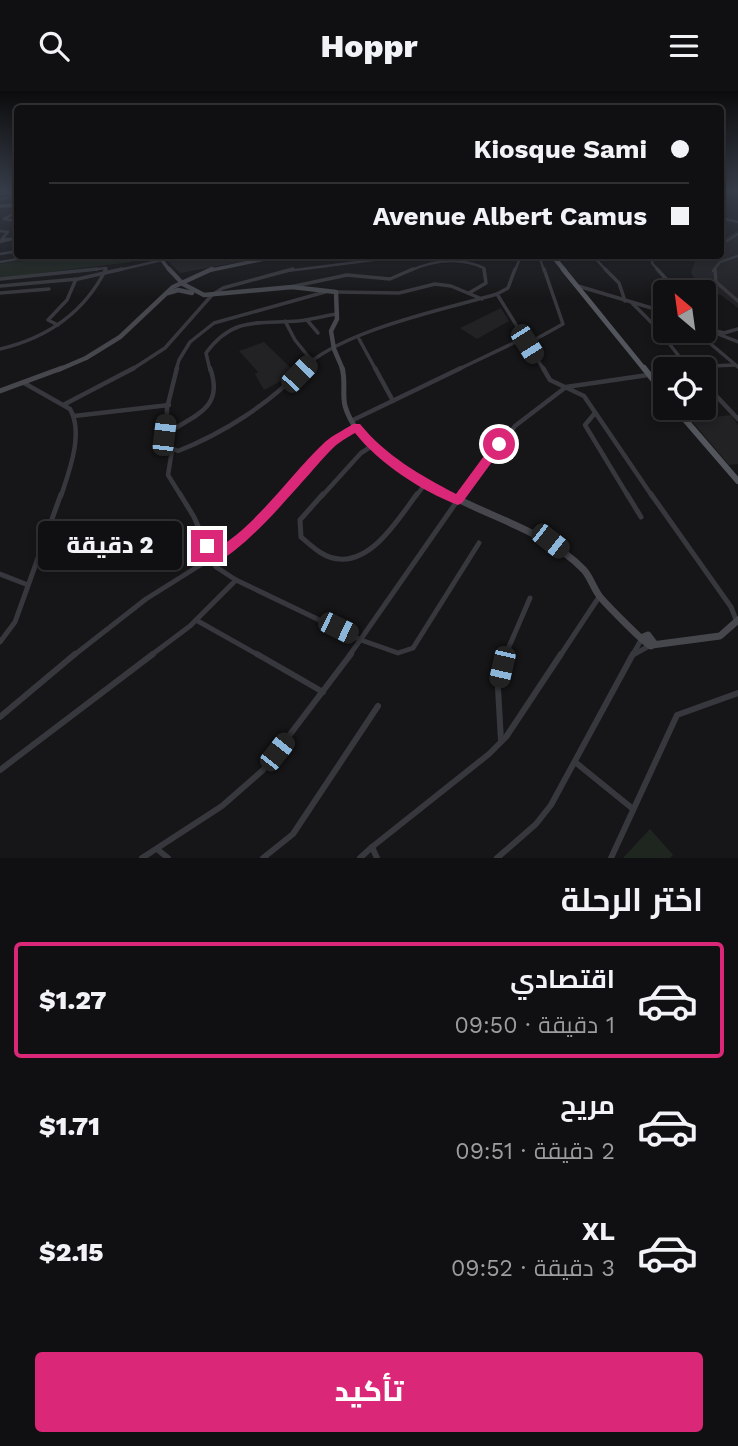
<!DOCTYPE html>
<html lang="ar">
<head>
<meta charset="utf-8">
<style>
  :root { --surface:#101012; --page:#1e1e20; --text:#f1f3f6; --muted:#9c9d9f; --line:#303032; --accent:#db2777 }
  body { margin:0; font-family:"Work Sans",Cairo,sans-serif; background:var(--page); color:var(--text); direction:rtl; height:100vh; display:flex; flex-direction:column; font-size:26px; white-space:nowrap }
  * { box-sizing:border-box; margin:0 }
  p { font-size:23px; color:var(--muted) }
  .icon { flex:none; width:38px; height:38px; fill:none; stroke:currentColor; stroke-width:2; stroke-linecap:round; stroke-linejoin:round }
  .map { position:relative; height:767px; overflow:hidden; direction:ltr }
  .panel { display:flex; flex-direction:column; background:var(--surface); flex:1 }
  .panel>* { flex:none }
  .guide { position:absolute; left:14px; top:14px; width:710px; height:154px; border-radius:7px; box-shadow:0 4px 10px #0003,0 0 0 2px var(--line); direction:rtl; display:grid; align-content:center; height:154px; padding:0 35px; background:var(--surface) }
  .needle { width:46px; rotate:331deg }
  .controls { position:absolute; left:653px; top:189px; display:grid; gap:14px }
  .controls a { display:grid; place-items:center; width:63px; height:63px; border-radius:7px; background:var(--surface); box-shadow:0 4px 10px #0003,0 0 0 2px var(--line); font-size:35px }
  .end { position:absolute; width:32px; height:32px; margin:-16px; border:9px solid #db2777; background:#fff; box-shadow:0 0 0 4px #fff }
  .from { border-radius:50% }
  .bubble { position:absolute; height:49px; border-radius:7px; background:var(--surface); box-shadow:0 4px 10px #0003,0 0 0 2px var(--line); font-size:23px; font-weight:800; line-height:49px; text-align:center; direction:rtl }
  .car { position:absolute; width:21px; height:42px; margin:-21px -10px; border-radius:9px; box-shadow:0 0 5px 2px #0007; background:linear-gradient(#222 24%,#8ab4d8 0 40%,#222 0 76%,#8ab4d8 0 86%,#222 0) }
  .guide b { display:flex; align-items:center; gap:24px; height:66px; font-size:26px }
  .guide b+b { border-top:2px solid var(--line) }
  .guide i { width:18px; height:18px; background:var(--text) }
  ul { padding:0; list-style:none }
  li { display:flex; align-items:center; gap:21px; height:116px; margin:0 14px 10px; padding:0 21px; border:4px solid transparent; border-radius:7px }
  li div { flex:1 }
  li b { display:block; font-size:26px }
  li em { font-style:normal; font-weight:800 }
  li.current { border-color:var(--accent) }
  li>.icon { width:63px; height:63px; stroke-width:1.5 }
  h2 { padding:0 35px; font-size:32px; line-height:84px }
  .action { display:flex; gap:14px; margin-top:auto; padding:14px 35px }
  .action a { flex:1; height:80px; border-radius:7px; background:var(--accent); color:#fff; font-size:28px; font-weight:800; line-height:80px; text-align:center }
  header { display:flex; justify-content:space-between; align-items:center; height:91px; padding:0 35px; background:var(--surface); font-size:32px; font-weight:800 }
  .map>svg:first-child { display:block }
  .built { fill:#222225 }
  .green { fill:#1e261f }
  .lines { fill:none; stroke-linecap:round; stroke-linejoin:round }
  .street-far4 { stroke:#37383d; stroke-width:2.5 }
  .street-far3 { stroke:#37383d; stroke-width:3.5 }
  .street-far2 { stroke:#37383d; stroke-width:4.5 }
  .street-far1 { stroke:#37383d; stroke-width:5 }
  .street { stroke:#37383d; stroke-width:6 }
  .secondary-far3 { stroke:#45474d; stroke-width:3.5 }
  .secondary-far2 { stroke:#45474d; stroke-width:4.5 }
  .secondary-far1 { stroke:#45474d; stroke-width:5 }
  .secondary { stroke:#45474d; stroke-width:7 }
  .primary-far2 { stroke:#53555c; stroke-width:4.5 }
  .primary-far1 { stroke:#53555c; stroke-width:5 }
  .primary { stroke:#53555c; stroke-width:6 }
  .route { fill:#db2777 }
</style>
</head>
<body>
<header><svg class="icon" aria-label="menu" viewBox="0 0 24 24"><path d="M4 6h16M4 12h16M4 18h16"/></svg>Hoppr<svg class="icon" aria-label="search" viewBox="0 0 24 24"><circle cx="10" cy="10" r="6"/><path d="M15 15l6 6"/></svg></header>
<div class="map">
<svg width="738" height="767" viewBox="0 0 738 767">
  <rect width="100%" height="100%" fill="#161618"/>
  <g class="built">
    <polygon points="738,140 738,217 721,204 703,199 691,182 696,167 721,164 721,149"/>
    <polygon points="163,165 272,165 180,182"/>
    <polygon points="501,217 509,230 477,248 460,237"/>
    <polygon points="264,251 293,279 283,289 264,299 255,283 258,281 239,260"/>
    <polygon points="731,324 738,334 738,373 729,374 691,329"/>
  </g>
  <g class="green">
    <polygon points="50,165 132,165 129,166 131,171 0,187 0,173"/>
    <polygon points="650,738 673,764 670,767 623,767"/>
  </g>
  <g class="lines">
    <g class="street-far4">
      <polyline points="0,104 18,101"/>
      <polyline points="721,104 732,100"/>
      <polyline points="2,108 18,105"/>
      <polyline points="721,127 738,131"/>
      <polyline points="15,130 4,128 18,120"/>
      <polyline points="0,140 8,141 1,149"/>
      <polyline points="0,151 12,148 2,148"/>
      <polyline points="0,163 18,160"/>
      <polyline points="721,163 725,151 738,143"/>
      <polyline points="539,164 544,180"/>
      <polyline points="592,164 607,180"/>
      <polyline points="653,164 652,172 659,180"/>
      <polyline points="0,171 42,164"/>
      <polyline points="80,180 106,177 105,180"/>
      <polyline points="115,180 162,169"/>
      <polyline points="287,180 413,164"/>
      <path d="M409 180C434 169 460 166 484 177V180"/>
      <polyline points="515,180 521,164"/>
      <polyline points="713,180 720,171 738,165"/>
    </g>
    <g class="street-far3">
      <polyline points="515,178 508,197 497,203 544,279"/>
      <polyline points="605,178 619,192 625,210"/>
      <polyline points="657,178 678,201"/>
      <polyline points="715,178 716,191 738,210"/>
      <polyline points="0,188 97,178"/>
      <polyline points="0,195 78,188 122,178"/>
      <polyline points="578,195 665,221"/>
      <polyline points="290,196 347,184 390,188 413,178"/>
      <polyline points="336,201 399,202 435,193 451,195 482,208"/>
      <polyline points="0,202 49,198"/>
      <polyline points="469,202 486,192 484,178"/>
      <polyline points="632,212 657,237 689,278"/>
      <polyline points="307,229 318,242"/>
      <polyline points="285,230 295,249 312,270"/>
      <polyline points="58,234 48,229 67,209 76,188"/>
      <polyline points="704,237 724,242 738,238"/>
      <polyline points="699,240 699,243 738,276"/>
      <polyline points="718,243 738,251"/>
      <polyline points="359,248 376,279"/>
      <polyline points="527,253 563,233 544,178"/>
      <path d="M0 258C47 247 84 222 106 178"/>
      <polyline points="688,276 735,274"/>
      <polyline points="131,279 165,257 212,204 223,197 293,178"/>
      <polyline points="176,279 179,269 190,251 214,232 325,201"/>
      <path d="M210 279 206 262C233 225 259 233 298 230 311 229 324 225 336 223"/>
      <path d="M301 279C342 239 442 219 497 203"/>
      <polyline points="457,279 524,247"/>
    </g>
    <g class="street-far2">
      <path d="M177 277 167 317 166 355 178 360C224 342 269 313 303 277"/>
      <polyline points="375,277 393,310"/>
      <polyline points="543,277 550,289 584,305 652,405"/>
      <path d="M24 292 70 318C84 342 69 381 61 405"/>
      <polyline points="704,292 738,328"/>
      <polyline points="65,313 134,277"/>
      <polyline points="595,322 585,334 628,405"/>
      <polyline points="74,325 169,314"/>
      <polyline points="353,329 461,277"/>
      <path d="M164 344C194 324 225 318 210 277"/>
      <polyline points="172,359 168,384 181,405"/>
      <polyline points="281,405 327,355 356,336"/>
      <polyline points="322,405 361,362 372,355"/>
      <polyline points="416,405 426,392"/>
      <polyline points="461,405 515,335 566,296 648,284"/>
    </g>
    <g class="street-far1">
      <polyline points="180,403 194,426 216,476 236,489 361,549 398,562 413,557 479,452"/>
      <path d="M323 403 300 429 301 446C312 455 323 467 339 468 373 471 399 427 417 403"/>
      <polyline points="627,403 641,426"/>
      <polyline points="651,403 731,516 737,531"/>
      <polyline points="0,483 28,494"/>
      <polyline points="196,529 260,565"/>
      <polyline points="0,551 15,531 61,403"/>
      <polyline points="633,564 649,555"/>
      <polyline points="73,565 146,508 237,451 283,403"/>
      <polyline points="150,565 190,535 236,489"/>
      <polyline points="349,565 462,403"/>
      <polyline points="505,565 530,507"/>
      <polyline points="560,565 599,506"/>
      <polyline points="632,565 641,549"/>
    </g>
    <g class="street">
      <polyline points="257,563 323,601"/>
      <polyline points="0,626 75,563"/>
      <polyline points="501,650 498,597 505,563"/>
      <polyline points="575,671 633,718"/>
      <polyline points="0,679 153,563"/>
      <polyline points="372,756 489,663 506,646 561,563"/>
      <polyline points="157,758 168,767"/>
      <polyline points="142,767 222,715 263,679 351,563"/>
      <polyline points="263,767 293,743 378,615"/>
      <polyline points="360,767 372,756 377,767"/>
      <polyline points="497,767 536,733 551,714 633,563"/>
      <polyline points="611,767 677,624 738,602"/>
    </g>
    <g class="secondary-far3">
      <polyline points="0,115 18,114"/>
      <polyline points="158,164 170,180"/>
      <polyline points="281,167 300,164"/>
      <polyline points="207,180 284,164"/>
    </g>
    <g class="secondary-far2">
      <polyline points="169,178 183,193 204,204 292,196 336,201 337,228 331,240 334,258 343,279"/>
      <polyline points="168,202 178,199 192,202"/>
      <polyline points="58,279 86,267 120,246 173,196 212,178"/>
    </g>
    <g class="secondary-far1">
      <path d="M342 277C346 289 342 303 345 315 358 359 414 385 451 405"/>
      <polyline points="0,300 62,277"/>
    </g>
    <g class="secondary">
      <path d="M448 403C494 428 546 440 584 479 591 487 594 499 601 507 608 515 645 553 651 555L654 552 648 544 641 547"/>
      <polyline points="652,554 720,545 738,529"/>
    </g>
    <polyline class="primary-far2" points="552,164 565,180"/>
    <polyline class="primary-far1" points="563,178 645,279"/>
    <g class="primary">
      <polyline points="644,277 665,304"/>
      <polyline points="675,317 738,390"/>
    </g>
  </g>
  <linearGradient id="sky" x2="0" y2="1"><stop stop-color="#0c0c0d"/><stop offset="0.48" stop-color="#363c48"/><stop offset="1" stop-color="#363c48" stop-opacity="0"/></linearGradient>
  <rect width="738" height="208" fill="url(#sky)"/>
  <path class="route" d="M353 333H360C386 365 420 384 456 403L495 350H503L505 353 462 412 458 414C421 400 379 372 355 342 348 346 339 351 333 357 312 377 233 479 206 472L200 455 202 451H211L215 459C259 432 288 386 325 351 333 344 344 339 353 333Z"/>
</svg>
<div class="controls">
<a><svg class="needle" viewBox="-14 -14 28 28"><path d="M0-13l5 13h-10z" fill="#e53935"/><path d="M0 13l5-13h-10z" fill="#9c9d9f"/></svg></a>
<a><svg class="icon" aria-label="locate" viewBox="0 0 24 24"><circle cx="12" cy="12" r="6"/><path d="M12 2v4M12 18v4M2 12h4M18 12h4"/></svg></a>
</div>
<i class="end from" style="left:499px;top:353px"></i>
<i class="end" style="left:207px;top:455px"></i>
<div class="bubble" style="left:38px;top:430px;width:144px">2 دقيقة</div>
<i class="car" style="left:527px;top:253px;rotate:148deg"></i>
<i class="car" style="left:299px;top:283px;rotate:44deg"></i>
<i class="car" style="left:164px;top:344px;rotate:7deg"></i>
<i class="car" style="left:550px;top:450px;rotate:128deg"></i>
<i class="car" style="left:338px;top:537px;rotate:116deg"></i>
<i class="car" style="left:502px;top:576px;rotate:193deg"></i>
<i class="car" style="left:277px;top:661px;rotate:38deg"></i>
<div class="guide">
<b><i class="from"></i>Kiosque Sami</b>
<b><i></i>Avenue Albert Camus</b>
</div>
</div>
<section class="panel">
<h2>اختر الرحلة</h2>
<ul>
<li class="current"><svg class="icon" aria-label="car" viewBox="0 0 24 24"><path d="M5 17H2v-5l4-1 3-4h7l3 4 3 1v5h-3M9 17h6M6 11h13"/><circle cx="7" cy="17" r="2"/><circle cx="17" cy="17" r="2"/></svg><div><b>اقتصادي</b><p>1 دقيقة · 09:50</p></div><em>$1.27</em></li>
<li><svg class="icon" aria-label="car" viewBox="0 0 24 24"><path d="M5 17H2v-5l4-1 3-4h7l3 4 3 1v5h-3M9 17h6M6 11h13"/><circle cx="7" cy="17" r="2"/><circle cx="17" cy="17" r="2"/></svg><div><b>مريح</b><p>2 دقيقة · 09:51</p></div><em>$1.71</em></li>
<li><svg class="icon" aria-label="car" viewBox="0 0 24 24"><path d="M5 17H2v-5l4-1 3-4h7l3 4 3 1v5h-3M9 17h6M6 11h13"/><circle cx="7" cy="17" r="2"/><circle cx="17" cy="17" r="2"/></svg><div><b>XL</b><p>3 دقيقة · 09:52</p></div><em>$2.15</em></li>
</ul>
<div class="action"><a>تأكيد</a></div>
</section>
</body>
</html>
